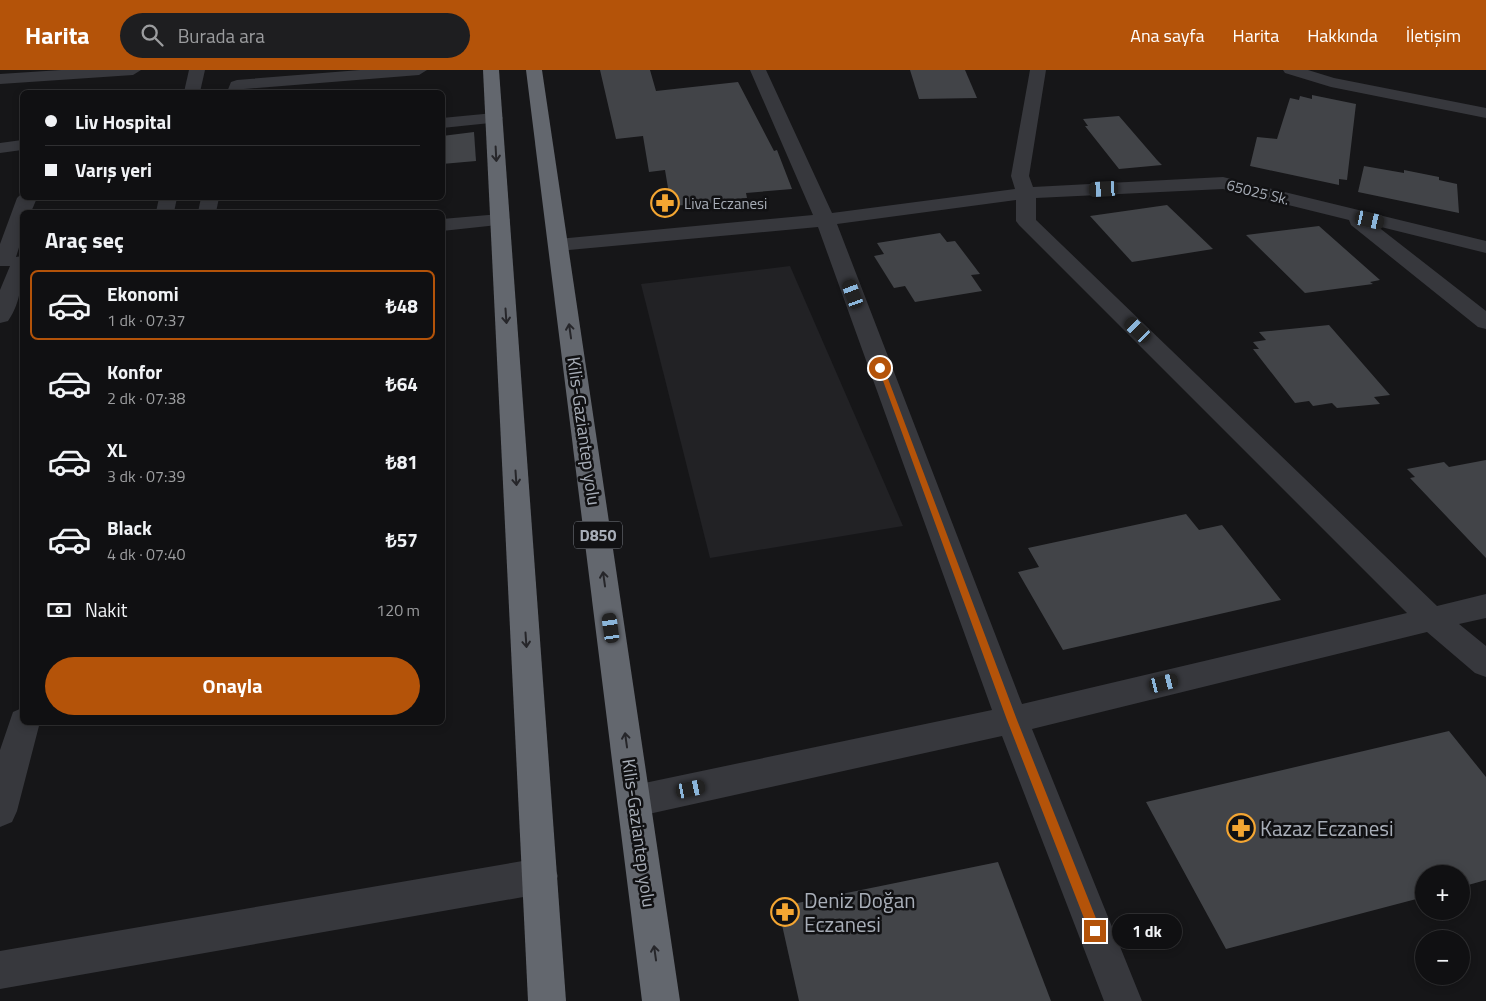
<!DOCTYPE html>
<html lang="tr">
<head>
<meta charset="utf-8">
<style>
  :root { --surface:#101012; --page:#1e1e20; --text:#f1f3f6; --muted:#9c9d9f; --line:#303032; --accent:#b45309 }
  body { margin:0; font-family:"Titillium Web",sans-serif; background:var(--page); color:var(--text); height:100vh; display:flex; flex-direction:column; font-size:19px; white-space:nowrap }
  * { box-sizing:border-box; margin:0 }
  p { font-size:16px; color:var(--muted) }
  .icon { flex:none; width:28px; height:28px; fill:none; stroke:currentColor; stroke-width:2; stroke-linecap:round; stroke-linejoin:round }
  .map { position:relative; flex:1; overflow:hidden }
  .details { position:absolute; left:20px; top:140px; width:425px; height:515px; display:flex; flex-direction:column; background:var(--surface); border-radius:8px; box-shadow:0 2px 8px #0003,0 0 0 1px var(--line) }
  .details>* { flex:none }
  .top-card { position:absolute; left:20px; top:20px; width:425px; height:110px; border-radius:8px; box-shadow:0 2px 8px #0003,0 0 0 1px var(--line); display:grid; align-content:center; height:110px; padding:0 25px; background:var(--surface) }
  .controls { position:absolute; left:1415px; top:795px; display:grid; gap:10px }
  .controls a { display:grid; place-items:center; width:55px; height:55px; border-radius:50%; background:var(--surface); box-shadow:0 2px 8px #0003,0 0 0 1px var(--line); font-size:25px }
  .end { position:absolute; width:22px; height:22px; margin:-11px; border:6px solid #b45309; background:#fff; box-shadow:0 0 0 2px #fff }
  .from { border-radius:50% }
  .bubble { position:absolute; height:35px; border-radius:18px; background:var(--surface); box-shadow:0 2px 8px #0003,0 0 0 1px var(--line); font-size:16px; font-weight:700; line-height:35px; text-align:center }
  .car { position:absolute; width:15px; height:30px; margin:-15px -8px; border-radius:6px; box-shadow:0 0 4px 1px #0007; background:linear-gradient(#222 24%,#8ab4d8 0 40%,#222 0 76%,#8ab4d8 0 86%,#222 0) }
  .top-card b { display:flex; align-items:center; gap:18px; height:48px; font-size:19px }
  .top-card b+b { border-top:1px solid var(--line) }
  .top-card i { width:12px; height:12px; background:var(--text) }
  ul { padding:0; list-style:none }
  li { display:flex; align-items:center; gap:15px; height:70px; margin:0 10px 8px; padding:0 15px; border:2px solid transparent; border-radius:8px }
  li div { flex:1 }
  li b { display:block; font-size:19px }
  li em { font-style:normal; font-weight:700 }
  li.current { border-color:var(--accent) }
  li>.icon { width:45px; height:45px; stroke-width:1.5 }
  h2 { padding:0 25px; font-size:22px; line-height:60px }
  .pay { display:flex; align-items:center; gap:12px; height:55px; padding:0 25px; font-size:19px }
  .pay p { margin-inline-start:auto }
  .primary-button { display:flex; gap:10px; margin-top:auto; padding:10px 25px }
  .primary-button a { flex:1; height:58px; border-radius:30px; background:var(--accent); color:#fff; font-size:20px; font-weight:700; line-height:58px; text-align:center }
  header { display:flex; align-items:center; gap:30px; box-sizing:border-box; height:70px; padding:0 25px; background:var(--accent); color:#fff }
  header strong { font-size:24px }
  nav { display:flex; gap:28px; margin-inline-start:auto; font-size:18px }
  .search { width:350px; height:45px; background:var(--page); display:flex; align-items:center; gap:12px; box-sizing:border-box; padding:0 18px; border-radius:28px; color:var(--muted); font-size:19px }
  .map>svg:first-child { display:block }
  .built { fill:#222225 }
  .building { fill:#424448 }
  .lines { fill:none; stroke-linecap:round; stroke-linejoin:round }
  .minor { fill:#37383d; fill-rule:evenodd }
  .highway { fill:#63676e; fill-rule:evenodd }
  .oneway { stroke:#26262a }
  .route { fill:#b45309 }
  .labels { text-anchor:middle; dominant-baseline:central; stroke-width:5; stroke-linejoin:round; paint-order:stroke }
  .far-street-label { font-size:15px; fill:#a8aeb8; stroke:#111113 }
  .far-poi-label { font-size:15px; fill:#a8aeb8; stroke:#111113; text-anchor:start }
  .shield { fill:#111113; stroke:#7b7f86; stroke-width:1 }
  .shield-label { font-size:16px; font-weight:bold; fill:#a8aeb8 }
  .street-label { font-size:18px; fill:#a8aeb8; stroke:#111113 }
  .near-poi-label { font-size:21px; fill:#a8aeb8; stroke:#111113; text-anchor:start }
</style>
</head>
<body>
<header>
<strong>Harita</strong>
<div class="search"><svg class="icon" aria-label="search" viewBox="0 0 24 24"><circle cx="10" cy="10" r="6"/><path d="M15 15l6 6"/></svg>Burada ara</div>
<nav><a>Ana sayfa</a><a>Harita</a><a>Hakkında</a><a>İletişim</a></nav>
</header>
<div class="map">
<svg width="1486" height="931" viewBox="0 0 1486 931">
  <rect width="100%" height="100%" fill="#161618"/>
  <polygon class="built" points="790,196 903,456 710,488 641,214"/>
  <g class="building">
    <polygon points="600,0 650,0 656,21 738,12 774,81 777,80 792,119 746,123 747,128 712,131 713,133 671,136 665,100 649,102 643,66 616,69"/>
    <polygon points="910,0 965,0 977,28 919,29"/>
    <polygon points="1312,25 1356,34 1347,110 1339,109 1339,115 1250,96 1257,67 1277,69 1290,28 1299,30 1300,26 1312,29"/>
    <polygon points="1119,46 1157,90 1162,95 1119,99 1085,56 1088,56 1083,49"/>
    <polygon points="474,62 476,91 442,94 442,66"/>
    <polygon points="1364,96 1404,103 1404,100 1439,107 1439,110 1457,114 1459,143 1358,122"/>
    <polygon points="1167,135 1213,179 1132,192 1090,146"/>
    <polygon points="1319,156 1380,210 1370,212 1373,214 1305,223 1246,165"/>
    <polygon points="940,163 947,172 955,171 980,204 971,205 982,221 915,232 905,216 894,218 874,186 884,184 877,173"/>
    <polygon points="1329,255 1390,325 1374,327 1380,334 1337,338 1332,333 1313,336 1309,331 1295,333 1253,279 1259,279 1253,272 1266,270 1259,262"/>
    <polygon points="1486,390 1486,488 1410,408 1415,407 1407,399 1444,392 1449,397"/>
    <polygon points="1186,444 1199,460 1222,455 1281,530 1063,580 1018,502 1039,497 1028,478"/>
    <polygon points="1449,661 1486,707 1486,810 1461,817 1461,804 1424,804 1424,827 1226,879 1146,732"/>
    <polygon points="998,792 1051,931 799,931 778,837"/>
  </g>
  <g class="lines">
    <g class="minor">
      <polygon points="61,0 141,0 133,5 0,14 0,4"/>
      <polygon points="189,0 205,0 200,22 184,22"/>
      <polygon points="360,0 427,0 419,5 244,19 243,22 227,22 231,12 237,10"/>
      <path d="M750 0H766L832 143 1015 119 1011 106 1030 0H1046L1029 106 1033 117 1223 107 1486 171V183L1377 156 1486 241V259L1478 257 1351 155 1349 150 1223 119 1036 128V150L1437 536 1486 524V548L1459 554 1486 576V607L1475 603 1427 562 1032 659 1142 931H1104L1002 666 635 747 623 742 618 731 623 720 635 715 992 640 818 157 558 181 551 179 548 175 551 171 558 169 813 145ZM1016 130V151L1019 155 1407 543 1022 634 837 154Z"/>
      <polygon points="1283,0 1308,0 1334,8 1486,38 1486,48 1331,17 1285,3"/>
      <polygon points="494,43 500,44 503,48 500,52 442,58 442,48"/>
      <polygon points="22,70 22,80 0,83 0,73"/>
      <path d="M22 123V128H37L31 142H22V168L16 187 22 186C22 209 22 231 8 251L0 253V220L10 196H0V174L17 128Z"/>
      <polygon points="159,128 177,128 174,142 156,142"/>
      <polygon points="201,128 219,128 216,142 198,142"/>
      <polygon points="500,144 507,146 510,150 507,154 442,161 442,149"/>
      <polygon points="22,638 22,652 40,652 17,741 12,752 0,757 0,680 13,642"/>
      <polygon points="540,788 553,793 558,806 553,819 540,824 0,919 0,881"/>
    </g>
    <g class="highway">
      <polygon points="483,0 499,0 566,931 528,931"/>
      <polygon points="526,0 542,0 680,931 642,931"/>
    </g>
  </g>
  <defs><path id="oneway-shaft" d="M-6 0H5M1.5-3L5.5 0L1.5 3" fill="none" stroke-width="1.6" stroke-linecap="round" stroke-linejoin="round" transform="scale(1.25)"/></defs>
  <g class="oneway">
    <use href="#oneway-shaft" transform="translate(496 84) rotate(87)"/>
    <use href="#oneway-shaft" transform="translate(506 246) rotate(86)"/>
    <use href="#oneway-shaft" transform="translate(570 261) rotate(-98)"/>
    <use href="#oneway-shaft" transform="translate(516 408) rotate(86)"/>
    <use href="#oneway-shaft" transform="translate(604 509) rotate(-98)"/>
    <use href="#oneway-shaft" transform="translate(526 570) rotate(86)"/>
    <use href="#oneway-shaft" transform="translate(626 670) rotate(-98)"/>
    <use href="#oneway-shaft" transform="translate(655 883) rotate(-98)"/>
  </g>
  <polygon class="route" points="878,297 884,298 1017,650 1101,861 1095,866 1089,861 1007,650"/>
  <defs>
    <symbol id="pharmacy-ring" viewBox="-11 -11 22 22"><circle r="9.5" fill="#111113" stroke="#f4a632" stroke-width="1.5"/><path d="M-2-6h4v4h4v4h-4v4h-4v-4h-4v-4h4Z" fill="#f4a632"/></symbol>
  </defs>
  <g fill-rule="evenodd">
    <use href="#pharmacy-ring" x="649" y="117" width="32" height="32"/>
    <use href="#pharmacy-ring" x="1225" y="742" width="32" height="32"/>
    <use href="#pharmacy-ring" x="769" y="826" width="32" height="32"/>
  </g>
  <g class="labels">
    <g class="far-street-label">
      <text transform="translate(1258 122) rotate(14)">65025 Sk.</text>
    </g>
    <g class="far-poi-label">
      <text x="684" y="133">Liva Eczanesi</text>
    </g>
    <rect class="shield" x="574" y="451.5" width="48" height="27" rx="4"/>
    <g class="shield-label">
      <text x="598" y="465">D850</text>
    </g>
    <g class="street-label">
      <text transform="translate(584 361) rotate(82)">Kilis-Gaziantep yolu</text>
      <text transform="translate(639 763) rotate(82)">Kilis-Gaziantep yolu</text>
    </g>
    <g class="near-poi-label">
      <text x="1260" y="758">Kazaz Eczanesi</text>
      <text x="804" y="830">Deniz Doğan<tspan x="804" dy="24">Eczanesi</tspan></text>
    </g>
  </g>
</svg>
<div class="controls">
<a>+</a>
<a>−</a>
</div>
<i class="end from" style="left:880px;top:298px"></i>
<i class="end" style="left:1095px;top:861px"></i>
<div class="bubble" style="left:1112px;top:844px;width:70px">1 dk</div>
<i class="car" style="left:1104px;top:119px;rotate:267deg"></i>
<i class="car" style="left:1370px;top:150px;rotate:103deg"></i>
<i class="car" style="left:853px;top:224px;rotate:340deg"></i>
<i class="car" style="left:1138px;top:260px;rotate:314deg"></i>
<i class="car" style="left:611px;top:558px;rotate:352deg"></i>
<i class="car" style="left:1164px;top:613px;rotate:76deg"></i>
<i class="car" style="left:691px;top:719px;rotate:78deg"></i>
<div class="top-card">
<b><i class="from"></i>Liv Hospital</b>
<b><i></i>Varış yeri</b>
</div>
<section class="details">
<h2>Araç seç</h2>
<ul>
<li class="current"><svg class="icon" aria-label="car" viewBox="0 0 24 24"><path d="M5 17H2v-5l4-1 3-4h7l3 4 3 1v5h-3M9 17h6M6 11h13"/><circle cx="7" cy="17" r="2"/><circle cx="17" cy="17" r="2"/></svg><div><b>Ekonomi</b><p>1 dk · 07:37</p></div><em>₺48</em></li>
<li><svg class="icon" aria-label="car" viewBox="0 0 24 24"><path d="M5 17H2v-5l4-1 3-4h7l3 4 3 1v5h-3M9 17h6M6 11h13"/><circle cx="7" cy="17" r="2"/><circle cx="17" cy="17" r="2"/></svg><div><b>Konfor</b><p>2 dk · 07:38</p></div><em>₺64</em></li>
<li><svg class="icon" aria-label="car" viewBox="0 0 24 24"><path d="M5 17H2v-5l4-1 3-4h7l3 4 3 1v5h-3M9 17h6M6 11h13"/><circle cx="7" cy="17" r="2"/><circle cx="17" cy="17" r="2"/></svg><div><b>XL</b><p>3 dk · 07:39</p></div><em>₺81</em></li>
<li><svg class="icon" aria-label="car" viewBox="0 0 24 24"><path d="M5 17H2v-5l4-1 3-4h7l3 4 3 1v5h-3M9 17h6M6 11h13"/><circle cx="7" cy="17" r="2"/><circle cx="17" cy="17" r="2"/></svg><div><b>Black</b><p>4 dk · 07:40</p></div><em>₺57</em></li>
</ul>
<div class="pay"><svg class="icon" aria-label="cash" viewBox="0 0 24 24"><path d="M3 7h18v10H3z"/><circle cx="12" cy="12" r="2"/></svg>Nakit<p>120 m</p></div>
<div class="primary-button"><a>Onayla</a></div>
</section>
</div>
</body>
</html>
